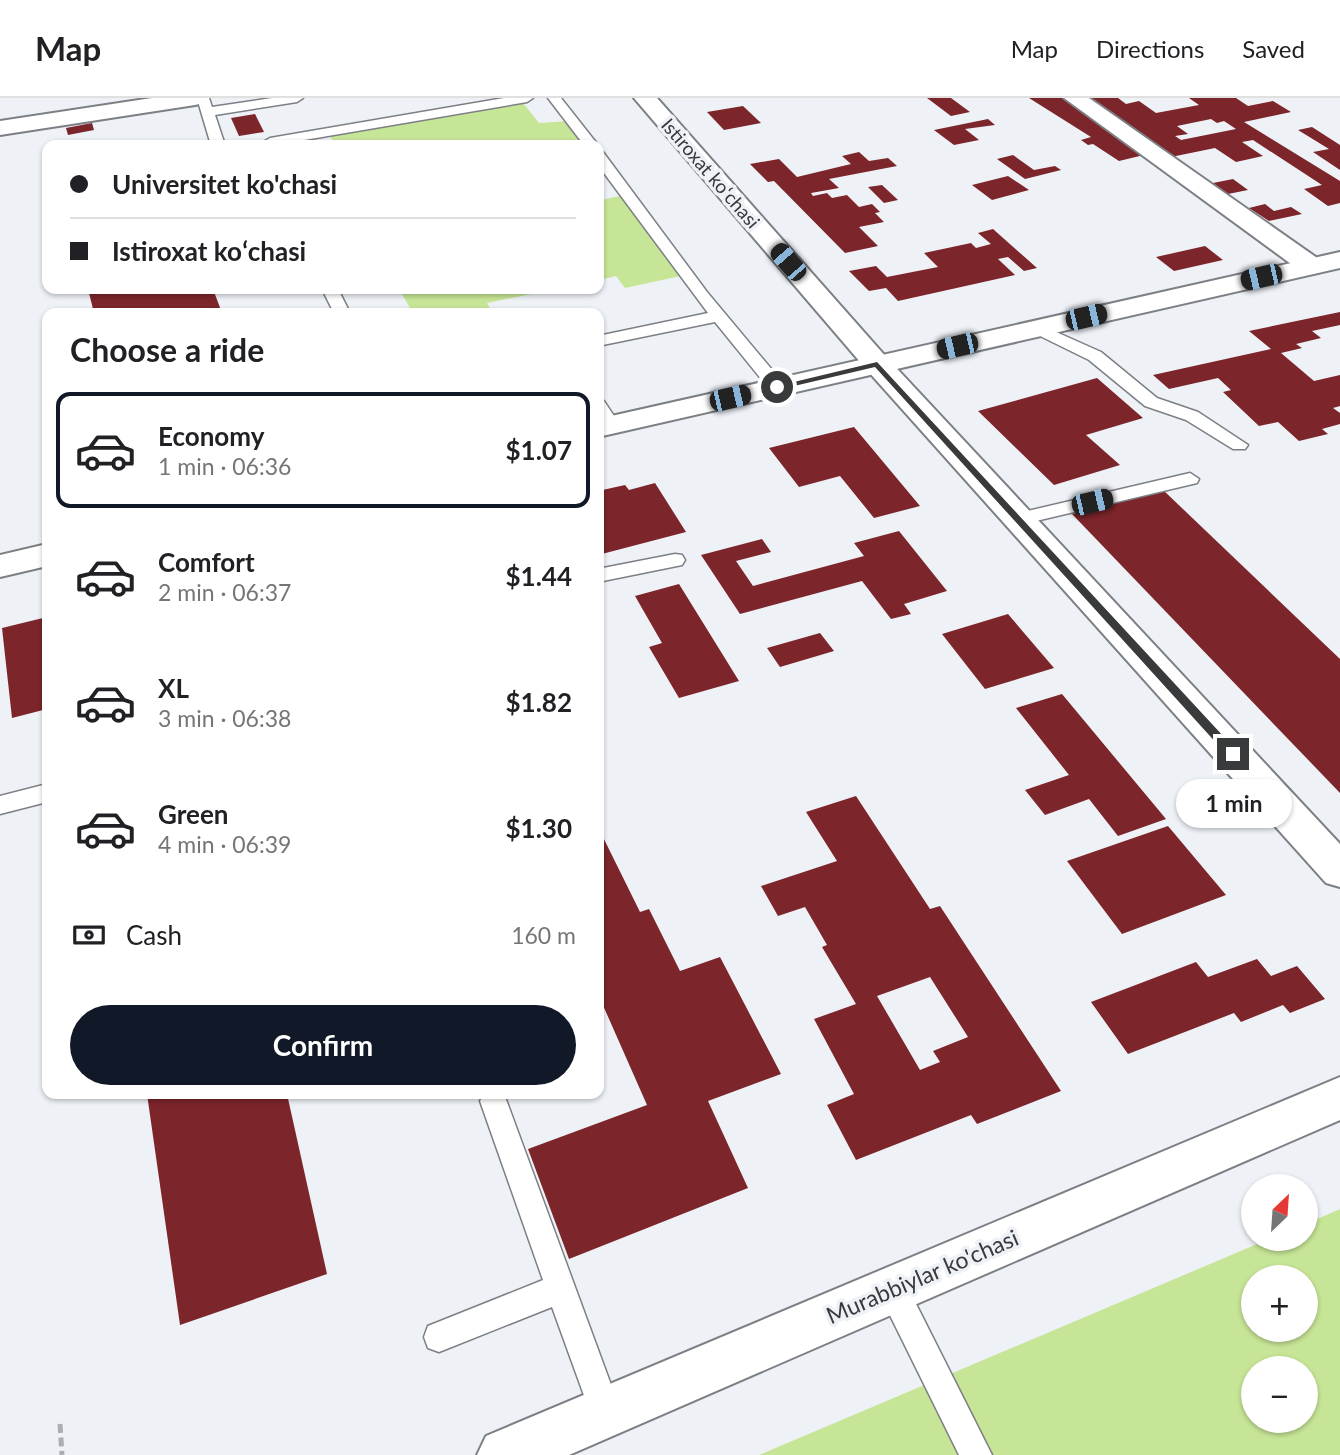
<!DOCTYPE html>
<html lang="en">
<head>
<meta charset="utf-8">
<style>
  :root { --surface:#fff; --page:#f2f2f2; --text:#202124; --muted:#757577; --line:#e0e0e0; --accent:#111827 }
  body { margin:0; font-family:Lato,sans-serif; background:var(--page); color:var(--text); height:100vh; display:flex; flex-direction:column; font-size:26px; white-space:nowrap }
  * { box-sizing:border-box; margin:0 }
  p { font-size:23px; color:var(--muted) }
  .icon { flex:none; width:38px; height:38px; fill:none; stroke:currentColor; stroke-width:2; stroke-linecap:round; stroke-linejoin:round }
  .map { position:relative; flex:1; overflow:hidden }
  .panel { position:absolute; left:42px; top:210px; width:562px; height:791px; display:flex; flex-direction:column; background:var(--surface); border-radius:14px; box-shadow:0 2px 5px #0004 }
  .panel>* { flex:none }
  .top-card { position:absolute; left:42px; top:42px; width:562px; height:154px; border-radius:14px; box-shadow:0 2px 5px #0004; display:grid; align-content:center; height:154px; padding:0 28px; background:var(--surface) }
  .needle { width:46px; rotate:25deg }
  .buttons { position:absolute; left:1241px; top:1076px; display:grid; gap:14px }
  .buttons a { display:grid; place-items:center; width:77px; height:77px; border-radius:50%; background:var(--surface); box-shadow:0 2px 5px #0004; font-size:35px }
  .end { position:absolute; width:32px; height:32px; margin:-16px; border:9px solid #383a3c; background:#fff; box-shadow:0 0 0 4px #fff }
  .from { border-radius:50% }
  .bubble { position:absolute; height:49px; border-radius:24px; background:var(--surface); box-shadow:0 2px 5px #0004; font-size:23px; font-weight:700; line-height:49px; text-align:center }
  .car { position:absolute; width:21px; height:42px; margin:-21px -10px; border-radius:9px; box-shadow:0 0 5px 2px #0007; background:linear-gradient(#222 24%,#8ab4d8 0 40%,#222 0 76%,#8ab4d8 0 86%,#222 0) }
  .top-card b { display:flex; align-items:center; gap:24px; height:66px; font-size:26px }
  .top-card b+b { border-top:2px solid var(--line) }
  .top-card i { width:18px; height:18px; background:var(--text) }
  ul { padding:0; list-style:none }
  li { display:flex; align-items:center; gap:21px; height:116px; margin:0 14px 10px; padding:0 14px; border:4px solid transparent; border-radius:14px }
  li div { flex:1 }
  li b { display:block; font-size:26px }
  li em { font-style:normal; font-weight:700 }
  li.on { border-color:var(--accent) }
  li>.icon { width:63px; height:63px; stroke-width:1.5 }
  h2 { padding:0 28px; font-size:32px; line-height:84px }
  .pay { display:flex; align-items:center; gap:18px; height:77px; padding:0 28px; font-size:26px }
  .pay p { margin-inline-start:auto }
  .cta { display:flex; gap:14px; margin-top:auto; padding:14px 28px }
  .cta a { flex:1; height:80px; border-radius:42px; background:var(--accent); color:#fff; font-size:28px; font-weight:700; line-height:80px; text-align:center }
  header { display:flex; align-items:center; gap:42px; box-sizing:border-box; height:98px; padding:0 35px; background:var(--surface); border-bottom:2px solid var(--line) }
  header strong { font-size:33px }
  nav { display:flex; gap:38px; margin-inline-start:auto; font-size:24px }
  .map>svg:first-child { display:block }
  .green { fill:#c7e596; fill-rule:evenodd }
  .building { fill:#7c252a; fill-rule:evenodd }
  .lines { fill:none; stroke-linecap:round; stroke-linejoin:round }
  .service-casing { stroke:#7c7f84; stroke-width:3 }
  .minor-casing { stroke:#7c7f84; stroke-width:4 }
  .tertiary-casing { stroke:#7c7f84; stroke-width:4 }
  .secondary-casing { stroke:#7c7f84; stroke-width:4 }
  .path { stroke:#aaaeb2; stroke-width:5; stroke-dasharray:9 4.5; stroke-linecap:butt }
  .service { fill:#fff; fill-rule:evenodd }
  .minor { fill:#fff; fill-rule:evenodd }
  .tertiary { fill:#fff; fill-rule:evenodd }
  .secondary { fill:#fff; fill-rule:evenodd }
  .route { fill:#383a3c }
  .labels { text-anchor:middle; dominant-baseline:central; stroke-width:7; stroke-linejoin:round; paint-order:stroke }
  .street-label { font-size:19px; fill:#383a3c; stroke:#eef2f7 }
  .near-street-label { font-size:23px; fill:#383a3c; stroke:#eef2f7 }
</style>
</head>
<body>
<header>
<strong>Map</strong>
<nav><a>Map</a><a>Directions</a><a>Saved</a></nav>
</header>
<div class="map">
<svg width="1340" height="1357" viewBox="0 0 1340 1357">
  <rect width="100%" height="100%" fill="#eef2f7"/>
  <g class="green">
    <polygon points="523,5 539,25 568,23 587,47 335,47 330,38"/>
    <polygon points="625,97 690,176 625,190 616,178 599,182 598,99 601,102"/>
    <polygon points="399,191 556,191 487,205 493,215 413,215"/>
    <path d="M1340 1111V1357H759L1269 1141H1306V1126ZM1253 1180H1306V1232H1253ZM1253 1270H1306V1323H1253Z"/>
  </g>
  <g class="building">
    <polygon points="927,0 951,0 970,14 951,18"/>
    <polygon points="1029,0 1066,0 1148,56 1119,63 1093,46 1088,47 1081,42 1091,39"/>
    <path d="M1087 0H1118L1126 6 1139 3 1156 15 1199 7 1189 0H1236L1248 8 1273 3 1291 14 1244 24 1340 83V105L1328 108 1304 91 1322 87 1253 42 1242 44 1263 58 1236 64 1215 50 1171 59ZM1211 21 1217 25 1224 23 1236 31 1181 42 1175 38 1188 36 1177 28Z"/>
    <polygon points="743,8 761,25 724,32 707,14"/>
    <polygon points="255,16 264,34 239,38 231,20"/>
    <polygon points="988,21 995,27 965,31 979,42 954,47 934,32"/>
    <polygon points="92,25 94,32 68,37 66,30"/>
    <polygon points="1312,29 1340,47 1340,72 1313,54 1329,51 1298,32"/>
    <polygon points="859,54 869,63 888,60 897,68 829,81 839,90 811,95 813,98 827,95 832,100 847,97 859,109 872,106 880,114 875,115 884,124 859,129 878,148 845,155 774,83 768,84 750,66 779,61 797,79 851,66 842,58"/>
    <polygon points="1013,57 1034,72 1055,68 1061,72 1025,81 997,61"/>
    <polygon points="1008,78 1029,92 992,102 972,87"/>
    <polygon points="1233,81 1248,92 1228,96 1213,85"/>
    <polygon points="882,87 898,102 884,105 868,89"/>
    <polygon points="1265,106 1274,113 1291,109 1302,116 1269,123 1249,110"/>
    <polygon points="993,131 1037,170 1024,173 1008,159 998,161 1015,177 898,203 886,190 869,193 849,173 876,168 887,179 938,169 924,155 971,145 976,150 991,146 978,135"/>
    <polygon points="1205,148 1223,162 1174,173 1156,159"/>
    <polygon points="88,191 213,191 222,215 94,215"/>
    <polygon points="1340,214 1340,227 1312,233 1321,240 1296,246 1302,250 1281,255 1314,283 1340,277 1340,308 1333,310 1340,315 1340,326 1322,331 1328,336 1299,343 1278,324 1259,328 1223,294 1231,292 1218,280 1169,291 1153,277 1271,251 1249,233"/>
    <polygon points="1097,280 1143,320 1086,337 1120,367 1054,387 978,313"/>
    <polygon points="854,329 920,408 874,420 840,378 799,389 769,350"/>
    <polygon points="655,385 686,434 598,457 598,393 625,387 629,392"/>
    <polygon points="1162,391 1340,561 1340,695 1072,416"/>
    <polygon points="899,433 947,493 904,506 911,516 891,521 862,483 740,516 701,457 762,441 771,454 736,463 753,488 864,458 854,445"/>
    <polygon points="679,486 739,583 679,600 649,549 662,545 635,498"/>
    <polygon points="1008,516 1054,570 985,591 942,536"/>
    <polygon points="47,519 47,611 12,620 2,530"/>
    <polygon points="820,535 834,553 780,569 767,550"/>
    <polygon points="1062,596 1166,721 1118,738 1089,701 1045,717 1025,692 1069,677 1016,610"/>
    <path d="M856 698 930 811 940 808 1061 993 977 1026 971 1017 856 1062 827 1007 854 996 814 921 856 906 822 849 827 847 805 809 778 818 761 788 837 763 806 714ZM930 879 968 939 933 953 940 964 920 972 877 898Z"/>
    <polygon points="1168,728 1226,797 1122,836 1067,763"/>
    <polygon points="598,729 640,814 649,811 680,873 720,859 781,976 708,1003 748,1090 569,1161 528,1051 647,1007 598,896"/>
    <polygon points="1257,861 1271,878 1297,868 1325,901 1290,915 1283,907 1241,924 1234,915 1128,956 1091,904 1196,864 1208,879"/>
    <polygon points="147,996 287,996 327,1176 180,1227"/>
  </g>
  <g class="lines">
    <defs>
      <g id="service">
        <polygon points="197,0 209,0 212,9 272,0 303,0 297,4 215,17 225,47 211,47"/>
        <polygon points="504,0 533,0 527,4 275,47 265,47 263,44 270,40"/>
        <polygon points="548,0 561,0 598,47 584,47"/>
        <polygon points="598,53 603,54 707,194 783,285 786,289 783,293 771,293 715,224 598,248 598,238 708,215 598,67"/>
        <polygon points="322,191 338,191 350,215 334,215"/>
        <polygon points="1036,225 1101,254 1157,300 1198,314 1248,347 1245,351 1233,351 1186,322 1145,308 1089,262 1030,233 1028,230"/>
        <path d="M598 302 604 303 620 327 617 331 611 332C596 329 598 314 598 302Z"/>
        <polygon points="1190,375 1199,381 1197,385 1019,427 1012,425 1009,421 1012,417 1019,415"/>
        <polygon points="675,456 682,457 685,462 682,467 598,484 598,471"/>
        <polygon points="47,686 47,704 0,716 0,698"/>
        <polygon points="484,996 504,996 621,1314 616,1325 605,1330 594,1325 552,1209 439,1254 428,1250 424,1239 428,1228 543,1182 480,1003"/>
        <polygon points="892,1176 903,1180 992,1357 959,1357 877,1191 881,1180"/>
      </g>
      <g id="minor">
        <polygon points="152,0 206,0 203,5 195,7 0,37 0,23"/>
        <polygon points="634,0 657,0 887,260 1340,746 1340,789 1326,785 867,272"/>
        <polygon points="1064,0 1089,0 1320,162 1324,168 1320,174 1311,176 1302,174"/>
      </g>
      <polygon id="tertiary" points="1340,979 1340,1022 569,1357 477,1357 486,1338"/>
      <g id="secondary">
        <polygon points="1340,154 1340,170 598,339 598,321"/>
        <polygon points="47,446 47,468 0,479 0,457"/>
      </g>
    </defs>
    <use href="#service" class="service-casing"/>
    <use href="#minor" class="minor-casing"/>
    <use href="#tertiary" class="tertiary-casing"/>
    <use href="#secondary" class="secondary-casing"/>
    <polyline class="path" points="60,1326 62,1357"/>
    <use href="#service" class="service"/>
    <use href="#minor" class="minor"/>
    <use href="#tertiary" class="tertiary"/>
    <use href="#secondary" class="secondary"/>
  </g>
  <polygon class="route" points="877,264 1237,653 1237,659 1229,659 875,269 777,292 773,289"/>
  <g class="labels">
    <g class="street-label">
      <text transform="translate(711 75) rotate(49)">Istiroxat koʻchasi</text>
    </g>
    <g class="near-street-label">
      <text transform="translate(922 1178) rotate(-23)">Murabbiylar ko'chasi</text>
    </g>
  </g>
</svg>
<div class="buttons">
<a><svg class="needle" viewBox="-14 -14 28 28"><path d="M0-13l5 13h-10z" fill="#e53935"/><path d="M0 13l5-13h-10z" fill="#757577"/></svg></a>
<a>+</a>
<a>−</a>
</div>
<i class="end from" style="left:777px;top:289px"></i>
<i class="end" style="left:1233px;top:656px"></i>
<div class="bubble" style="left:1176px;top:681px;width:116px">1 min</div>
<i class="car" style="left:788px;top:164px;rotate:319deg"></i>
<i class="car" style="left:1261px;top:179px;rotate:257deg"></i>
<i class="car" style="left:1086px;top:219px;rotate:77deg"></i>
<i class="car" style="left:957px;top:248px;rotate:257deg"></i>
<i class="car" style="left:730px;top:300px;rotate:77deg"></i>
<i class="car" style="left:1092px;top:404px;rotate:77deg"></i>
<div class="top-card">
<b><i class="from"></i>Universitet ko'chasi</b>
<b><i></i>Istiroxat koʻchasi</b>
</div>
<section class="panel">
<h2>Choose a ride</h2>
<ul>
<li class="on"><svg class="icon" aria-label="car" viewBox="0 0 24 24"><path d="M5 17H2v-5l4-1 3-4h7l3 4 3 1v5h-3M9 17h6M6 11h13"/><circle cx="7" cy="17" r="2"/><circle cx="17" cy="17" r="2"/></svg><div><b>Economy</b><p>1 min · 06:36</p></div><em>$1.07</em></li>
<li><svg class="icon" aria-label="car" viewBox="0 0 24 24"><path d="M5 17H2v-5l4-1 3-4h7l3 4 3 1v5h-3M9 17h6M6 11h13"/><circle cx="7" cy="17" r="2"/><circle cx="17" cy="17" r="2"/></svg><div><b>Comfort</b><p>2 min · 06:37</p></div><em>$1.44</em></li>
<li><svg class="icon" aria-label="car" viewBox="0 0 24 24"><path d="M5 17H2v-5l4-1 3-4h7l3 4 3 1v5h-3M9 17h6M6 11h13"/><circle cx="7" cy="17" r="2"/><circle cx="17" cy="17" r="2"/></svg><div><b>XL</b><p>3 min · 06:38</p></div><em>$1.82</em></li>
<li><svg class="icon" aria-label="car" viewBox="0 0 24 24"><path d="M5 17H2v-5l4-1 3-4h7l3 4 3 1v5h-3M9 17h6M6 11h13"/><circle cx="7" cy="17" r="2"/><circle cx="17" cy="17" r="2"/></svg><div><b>Green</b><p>4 min · 06:39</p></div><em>$1.30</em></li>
</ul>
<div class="pay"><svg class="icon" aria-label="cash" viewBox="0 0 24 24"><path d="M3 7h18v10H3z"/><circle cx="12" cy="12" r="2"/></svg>Cash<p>160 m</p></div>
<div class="cta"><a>Confirm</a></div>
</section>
</div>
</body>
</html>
